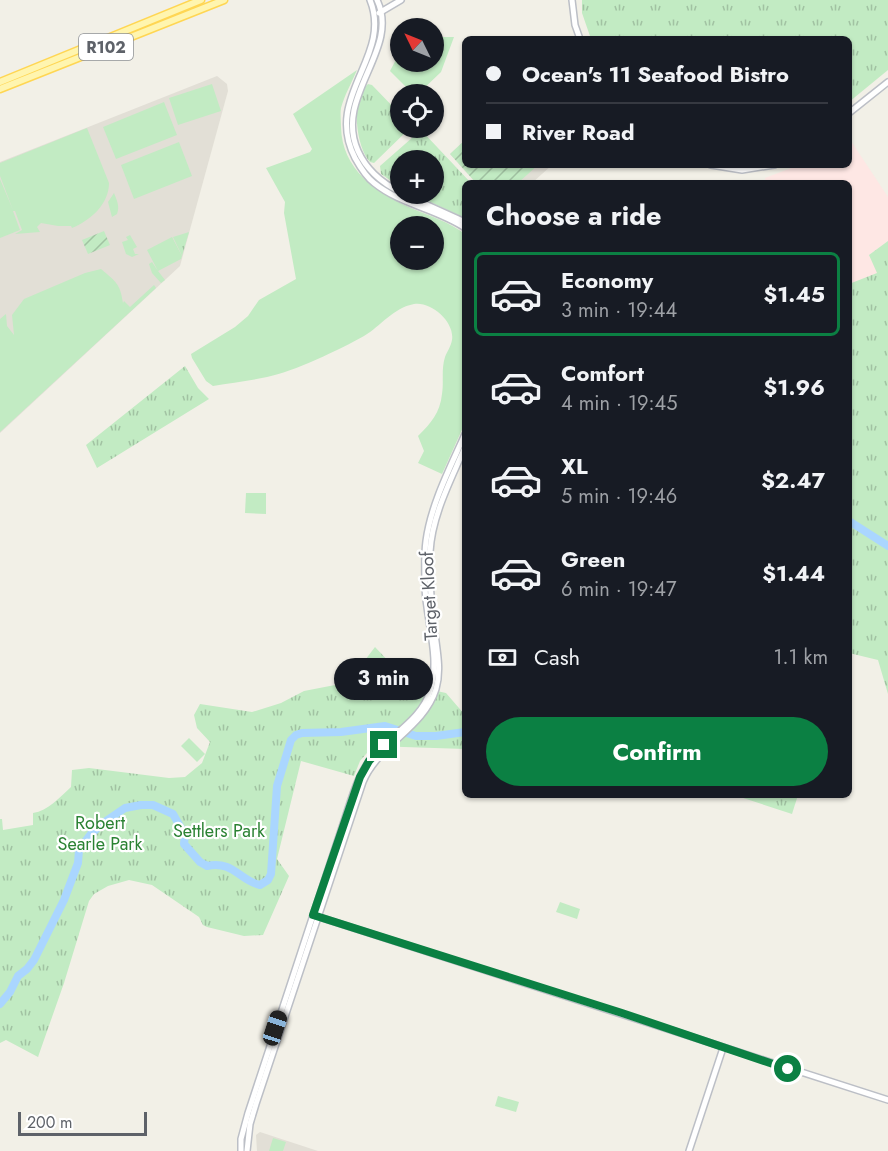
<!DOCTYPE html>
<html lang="en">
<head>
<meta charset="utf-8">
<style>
  :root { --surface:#171b24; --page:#242831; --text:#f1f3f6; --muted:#9ea1a6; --line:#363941; --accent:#0b8043 }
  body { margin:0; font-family:Jost,sans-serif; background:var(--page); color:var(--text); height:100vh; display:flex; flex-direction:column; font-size:22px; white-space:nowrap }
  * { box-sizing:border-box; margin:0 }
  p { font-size:20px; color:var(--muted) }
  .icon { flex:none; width:33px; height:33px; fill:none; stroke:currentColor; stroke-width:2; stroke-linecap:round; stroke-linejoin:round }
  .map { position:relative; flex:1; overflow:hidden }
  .side { position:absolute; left:462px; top:180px; width:390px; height:618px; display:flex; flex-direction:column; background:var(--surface); border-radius:9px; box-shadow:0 2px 4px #0004 }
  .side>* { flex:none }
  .hud { position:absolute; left:462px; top:36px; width:390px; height:132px; border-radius:9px; box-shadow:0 2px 4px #0004; display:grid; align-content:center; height:132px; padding:0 24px; background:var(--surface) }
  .needle { width:39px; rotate:313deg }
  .fabs { position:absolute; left:390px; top:18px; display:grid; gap:12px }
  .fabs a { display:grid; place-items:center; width:54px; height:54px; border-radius:50%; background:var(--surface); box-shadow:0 2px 4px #0004; font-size:30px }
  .scale { position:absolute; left:18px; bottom:15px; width:129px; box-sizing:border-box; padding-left:6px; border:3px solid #5e6269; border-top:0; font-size:16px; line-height:21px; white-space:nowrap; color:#5e6269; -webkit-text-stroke:4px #fff; paint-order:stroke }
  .end { position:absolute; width:27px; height:27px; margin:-14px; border:8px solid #0b8043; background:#fff; box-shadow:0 0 0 3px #fff }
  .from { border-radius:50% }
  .bubble { position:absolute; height:42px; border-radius:21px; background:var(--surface); box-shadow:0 2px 4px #0004; font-size:20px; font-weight:700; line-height:42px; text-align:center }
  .car { position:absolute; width:18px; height:36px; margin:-18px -9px; border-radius:8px; box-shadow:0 0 4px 2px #0007; background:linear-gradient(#222 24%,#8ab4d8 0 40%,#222 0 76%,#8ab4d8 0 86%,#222 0) }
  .hud b { display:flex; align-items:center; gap:21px; height:57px; font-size:22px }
  .hud b+b { border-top:2px solid var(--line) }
  .hud i { width:15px; height:15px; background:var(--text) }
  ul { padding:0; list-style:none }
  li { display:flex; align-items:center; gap:18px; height:84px; margin:0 12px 9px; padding:0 12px; border:3px solid transparent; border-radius:9px }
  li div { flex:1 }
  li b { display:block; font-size:22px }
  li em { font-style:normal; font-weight:700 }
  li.current { border-color:var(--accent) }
  li>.icon { width:54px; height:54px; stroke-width:1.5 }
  h2 { padding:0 24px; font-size:27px; line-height:72px }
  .pay { display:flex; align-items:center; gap:15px; height:66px; padding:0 24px; font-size:22px }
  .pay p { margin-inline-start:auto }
  .action { display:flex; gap:12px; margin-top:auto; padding:12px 24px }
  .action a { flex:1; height:69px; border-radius:36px; background:var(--accent); color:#fff; font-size:24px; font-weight:700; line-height:69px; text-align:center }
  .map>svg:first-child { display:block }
  .education { fill:#e2dfd6 }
  .medical { fill:#fee7e4 }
  .grass { fill:#c2ebc3; fill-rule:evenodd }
  .park { fill:url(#park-tufts) }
  .garden { fill:url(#garden-furrows) }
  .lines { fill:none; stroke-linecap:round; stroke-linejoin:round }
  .river { stroke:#aad6ff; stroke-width:8 }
  .secondary-casing { stroke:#bcbfc6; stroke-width:8 }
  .primary-casing { stroke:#ffd653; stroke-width:9 }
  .secondary { stroke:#fff; stroke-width:5 }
  .primary { stroke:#fff5af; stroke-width:6 }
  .route { stroke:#0b8043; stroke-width:8 }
  .labels { text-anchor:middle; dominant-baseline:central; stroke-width:4.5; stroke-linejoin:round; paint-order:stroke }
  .shield { fill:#fff; stroke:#8e9196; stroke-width:1.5 }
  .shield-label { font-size:16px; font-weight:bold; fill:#5e6269 }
  .street-label { font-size:18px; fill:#5e6269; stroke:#fff }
  .park-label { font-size:18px; fill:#2b8233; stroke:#fff }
</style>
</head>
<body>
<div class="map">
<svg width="888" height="1151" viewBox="0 0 888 1151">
  <defs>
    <pattern id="park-tufts" width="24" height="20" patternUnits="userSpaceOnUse" patternTransform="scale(1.5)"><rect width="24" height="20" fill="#c2ebc3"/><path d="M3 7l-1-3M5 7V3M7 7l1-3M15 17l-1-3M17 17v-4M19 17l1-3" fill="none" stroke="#a1c2a2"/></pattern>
    <pattern id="garden-furrows" width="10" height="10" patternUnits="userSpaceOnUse" patternTransform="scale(1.5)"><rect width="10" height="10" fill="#c2ebc3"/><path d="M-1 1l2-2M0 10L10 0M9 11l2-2" fill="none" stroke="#a1c2a2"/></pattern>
  </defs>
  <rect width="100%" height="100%" fill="#f2f0e7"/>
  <g class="education">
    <polygon points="217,76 227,84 228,91 180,266 0,433 0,162"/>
    <polygon points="465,140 465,165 552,165 532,183 476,183 450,154"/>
    <polygon points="260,1132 318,1151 257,1151 256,1135"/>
  </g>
  <polygon class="medical" points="849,138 888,197 888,241 869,255 878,273 849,284 849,183 766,183 765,178 799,165 849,165"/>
  <g class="grass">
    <polygon points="434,37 454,37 441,72 418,94 413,94 390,71 400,52 400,62 434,62"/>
    <path d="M357 70C352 82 344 96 341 108 340 114 341 121 341 127 342 170 376 192 411 208 430 216 449 222 465 234V423L442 474 418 463 424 451 418 436C431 423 440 413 442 394 444 381 441 370 445 357 447 352 451 346 452 340 455 322 431 301 414 304 393 308 381 326 364 336 341 349 293 372 267 377 249 381 231 383 213 386L206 381 192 358 191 354 235 327 248 316 259 300 296 279 284 213 285 202 266 168 310 152 312 149 293 114ZM400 226H434V260H400Z"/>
    <polygon points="212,84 221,111 178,125 169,98"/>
    <polygon points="164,102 177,135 116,159 103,127"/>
    <path d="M87 128 109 183C109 204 91 220 72 228L71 226H58L41 223 37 227 40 232 15 234 22 230 15 211H13L20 230 0 238V179L13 210 0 176V163Z"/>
    <polygon points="179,142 192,176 134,199 121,165"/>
    <path d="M114 193C117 201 120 206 117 214L112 217 108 202Z"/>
    <polygon points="130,235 137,247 133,249 135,254 139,254 132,257 126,254 122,242 128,240 126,237"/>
    <polygon points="172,237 182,256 181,259 158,271 165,280 161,283 152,273 149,264 152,262 158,271 147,250"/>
    <path d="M101 269C116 282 120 283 123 303L124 301 130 307 154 285 156 288 0 432V319L6 314 7 326 14 335 12 315 24 299 85 273Z"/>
    <polygon points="246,493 266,493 266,514 245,513"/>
    <polygon points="189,738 205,754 197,762 181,746"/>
    <polygon points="560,902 580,909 577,919 556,912"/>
    <polygon points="498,1096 519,1102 516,1112 495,1106"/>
    <polygon points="273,1138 286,1142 283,1151 269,1151"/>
  </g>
  <g class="park">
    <polygon points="582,0 888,0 888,70 849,102 849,39 591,39 582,13"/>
    <path d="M368 84 372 85 400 114V128H410L374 163 370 162C356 147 350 98 368 84Z"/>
    <polygon points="421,130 471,183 465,183 465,218 413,194 434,194 434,160 400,160 400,187 381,174 380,166"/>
    <polygon points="189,232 182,256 173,237"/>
    <polygon points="888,241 888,694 878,660 849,653 849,284 877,273 869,255"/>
    <polygon points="185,366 198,388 209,399 97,468 86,445"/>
    <path d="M375 647 393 666 395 682 446 693 465 715V749L373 746 360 761 354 776 301 761 277 859 289 876 263 935 244 936 207 927 203 925 199 917 152 885 129 880 108 886 94 894 89 901 64 983 38 1057 6 1040 0 1043V819H2L3 830 33 825V813C48 811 60 797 71 787L72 770 89 768 169 778 185 777 202 763 210 742 197 728 194 715 200 704 252 712 281 703 304 691 335 685 359 668Z"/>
    <polygon points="734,795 798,795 792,814"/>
  </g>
  <g class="garden">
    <polygon points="465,140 465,165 526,165 528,167 531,165 538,165 518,183 476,183 450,154"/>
    <polygon points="104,231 110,245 88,254 82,240"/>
  </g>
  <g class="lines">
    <g class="river">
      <polyline points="849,521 888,546"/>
      <path d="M0 1004 10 992 18 976 27 969 34 960 64 900 78 863 79 850 91 834 103 823 125 808 141 805H153L173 814 185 835 184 844 200 862 207 866C233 860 240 881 260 885L268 880 271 874 277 786 291 740 296 735 302 733 341 732 385 726 416 736H436L465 732"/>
    </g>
    <defs>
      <g id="secondary">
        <path d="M370 0C393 57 323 96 355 158 360 167 366 177 374 183 401 205 437 209 465 228"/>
        <path d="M377 0C401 50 333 96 358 151 367 171 382 183 400 192"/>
        <polyline points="572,0 575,25 580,39"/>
        <polyline points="379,13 401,0"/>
        <polyline points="849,113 888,82"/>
        <polyline points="711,165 742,170 774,165"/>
        <polyline points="403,194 465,222"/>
        <polyline points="316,916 888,1100"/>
        <path d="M241 1151V1139L248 1113 345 818C352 797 358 773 373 756 391 735 422 719 430 691 441 658 426 621 425 587 425 572 424 556 426 541 431 504 450 468 465 434"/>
        <path d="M247 1151 250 1124 256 1104 363 782C378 745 424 728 436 689 442 668 436 647 434 625 431 601 429 576 430 552 432 515 451 480 465 447"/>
        <polyline points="689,1151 723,1048"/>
      </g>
      <g id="primary">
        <polyline points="0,82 201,0"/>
        <polyline points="0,89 224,0"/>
      </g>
    </defs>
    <use href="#secondary" class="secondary-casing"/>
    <use href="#primary" class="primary-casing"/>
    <use href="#secondary" class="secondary"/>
    <use href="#primary" class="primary"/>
  </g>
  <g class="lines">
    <polyline class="route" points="384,745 369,761 360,777 313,915 622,1013 788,1069"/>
  </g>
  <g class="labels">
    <rect class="shield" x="79" y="34" width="54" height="26" rx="4.5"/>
    <g class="shield-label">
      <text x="106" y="47">R102</text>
    </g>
    <g class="street-label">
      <text transform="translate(429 596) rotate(-93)">Target Kloof</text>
    </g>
    <g class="park-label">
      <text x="100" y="823">Robert<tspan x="100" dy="21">Searle Park</tspan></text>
      <text x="219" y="831">Settlers Park</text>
    </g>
  </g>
</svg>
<div class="fabs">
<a><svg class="needle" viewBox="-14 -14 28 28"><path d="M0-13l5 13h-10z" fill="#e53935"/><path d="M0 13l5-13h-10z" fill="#9ea1a6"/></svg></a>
<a><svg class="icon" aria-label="locate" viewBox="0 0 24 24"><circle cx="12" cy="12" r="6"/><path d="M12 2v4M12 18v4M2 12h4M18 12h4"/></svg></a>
<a>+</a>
<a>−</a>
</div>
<div class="scale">200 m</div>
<i class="end from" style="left:788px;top:1069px"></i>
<i class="end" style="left:384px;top:745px"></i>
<div class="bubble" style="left:334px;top:658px;width:99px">3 min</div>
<i class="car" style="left:275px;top:1028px;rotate:18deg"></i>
<div class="hud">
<b><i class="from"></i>Ocean's 11 Seafood Bistro</b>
<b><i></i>River Road</b>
</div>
<section class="side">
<h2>Choose a ride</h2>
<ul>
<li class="current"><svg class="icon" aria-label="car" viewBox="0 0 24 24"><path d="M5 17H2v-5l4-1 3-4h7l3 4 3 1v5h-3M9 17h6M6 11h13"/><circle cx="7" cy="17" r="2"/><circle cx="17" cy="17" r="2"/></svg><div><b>Economy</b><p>3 min · 19:44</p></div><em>$1.45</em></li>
<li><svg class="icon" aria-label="car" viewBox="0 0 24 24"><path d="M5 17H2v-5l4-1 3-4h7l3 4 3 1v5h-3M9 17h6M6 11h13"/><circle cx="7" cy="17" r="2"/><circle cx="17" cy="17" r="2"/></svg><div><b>Comfort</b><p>4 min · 19:45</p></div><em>$1.96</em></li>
<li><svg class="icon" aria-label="car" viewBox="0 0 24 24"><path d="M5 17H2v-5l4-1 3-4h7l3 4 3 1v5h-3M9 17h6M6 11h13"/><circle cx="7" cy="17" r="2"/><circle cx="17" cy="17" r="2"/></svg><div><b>XL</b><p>5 min · 19:46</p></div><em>$2.47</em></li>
<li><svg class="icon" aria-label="car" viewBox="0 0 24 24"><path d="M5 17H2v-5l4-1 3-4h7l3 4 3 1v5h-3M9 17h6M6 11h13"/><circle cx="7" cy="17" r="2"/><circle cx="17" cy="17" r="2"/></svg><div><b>Green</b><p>6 min · 19:47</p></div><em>$1.44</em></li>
</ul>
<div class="pay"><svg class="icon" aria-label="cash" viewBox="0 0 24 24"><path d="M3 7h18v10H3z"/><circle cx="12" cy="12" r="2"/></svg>Cash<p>1.1 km</p></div>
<div class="action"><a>Confirm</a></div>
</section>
</div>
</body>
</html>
